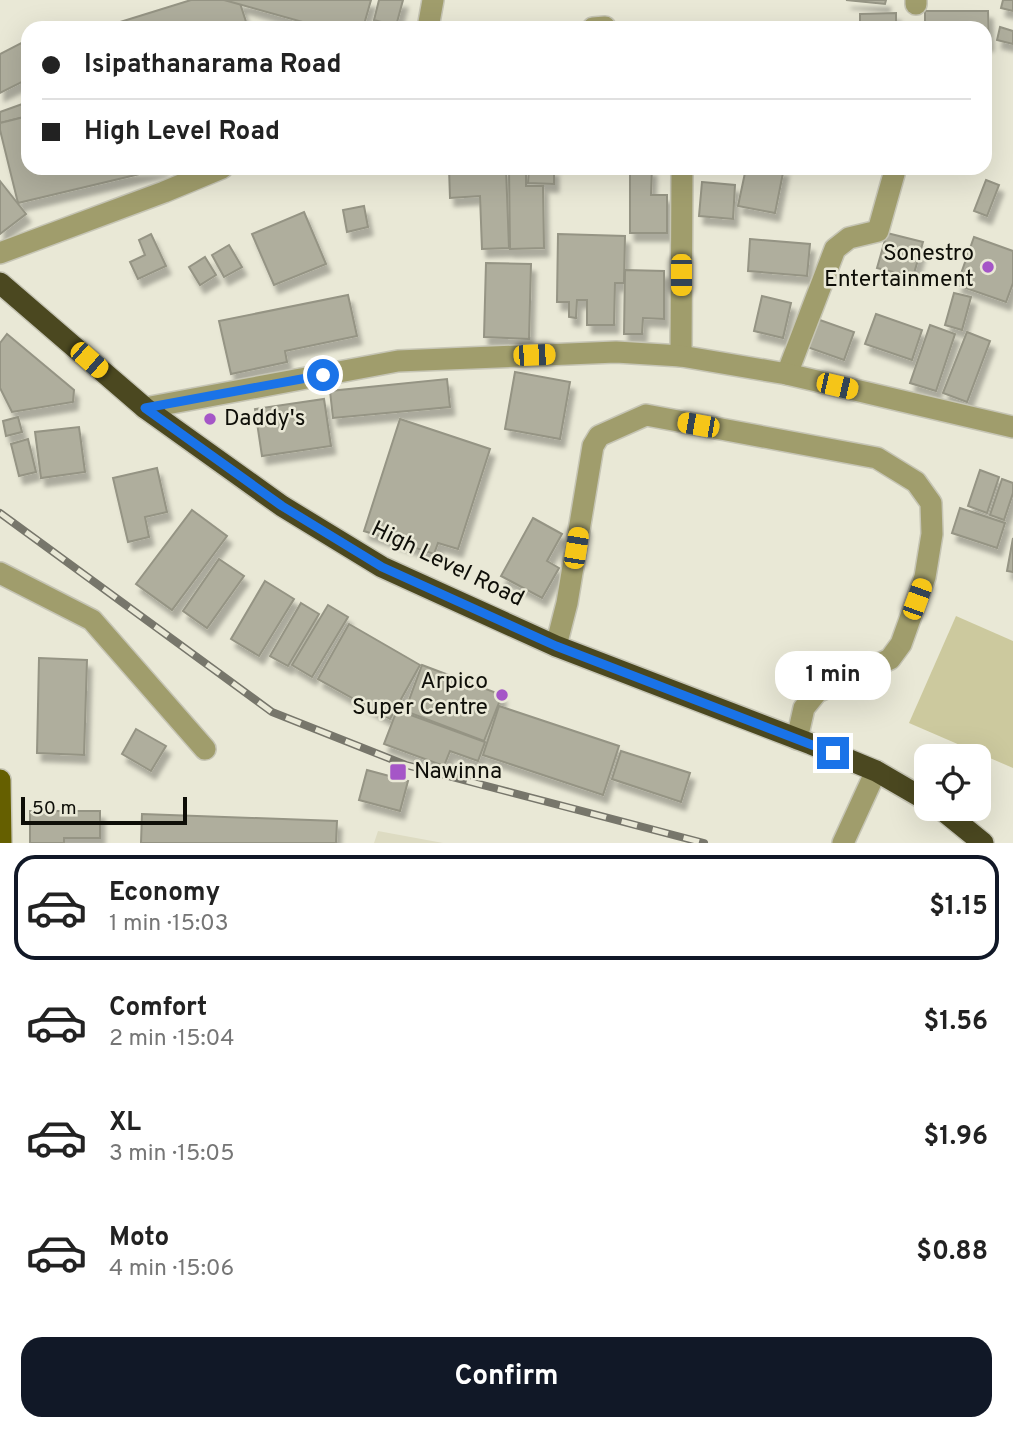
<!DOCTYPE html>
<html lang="en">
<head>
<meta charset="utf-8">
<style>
  :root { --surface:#fff; --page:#f6f6f6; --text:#222; --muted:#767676; --line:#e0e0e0; --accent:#111827 }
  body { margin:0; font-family:Overpass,sans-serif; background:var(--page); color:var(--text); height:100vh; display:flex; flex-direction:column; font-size:26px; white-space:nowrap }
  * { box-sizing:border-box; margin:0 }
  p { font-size:23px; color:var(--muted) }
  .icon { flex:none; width:38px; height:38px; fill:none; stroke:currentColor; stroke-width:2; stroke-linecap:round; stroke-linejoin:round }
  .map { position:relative; height:843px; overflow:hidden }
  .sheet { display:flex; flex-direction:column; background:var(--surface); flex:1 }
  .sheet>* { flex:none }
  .guide { position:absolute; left:21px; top:21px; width:971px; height:154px; border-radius:21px; box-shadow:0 7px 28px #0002; display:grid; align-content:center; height:154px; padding:0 21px; background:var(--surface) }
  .buttons { position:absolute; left:914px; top:744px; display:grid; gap:14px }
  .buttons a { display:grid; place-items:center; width:77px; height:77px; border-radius:14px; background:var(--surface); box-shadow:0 7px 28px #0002; font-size:35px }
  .scale { position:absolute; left:21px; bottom:18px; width:166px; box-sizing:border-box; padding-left:7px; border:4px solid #0e0e08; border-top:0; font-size:19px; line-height:24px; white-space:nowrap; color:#0e0e08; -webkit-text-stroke:5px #e9e8d6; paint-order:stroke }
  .end { position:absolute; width:32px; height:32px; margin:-16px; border:9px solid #1a73e8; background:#fff; box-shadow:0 0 0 4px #fff }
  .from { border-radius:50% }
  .bubble { position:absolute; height:49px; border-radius:21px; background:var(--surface); box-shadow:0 7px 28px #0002; font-size:23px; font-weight:700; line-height:49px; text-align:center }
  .car { position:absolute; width:21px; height:42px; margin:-21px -10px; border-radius:9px; box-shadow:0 0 5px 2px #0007; background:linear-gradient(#f5c518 24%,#345 0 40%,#f5c518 0 76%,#345 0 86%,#f5c518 0) }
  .guide b { display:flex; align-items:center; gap:24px; height:66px; font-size:26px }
  .guide b+b { border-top:2px solid var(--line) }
  .guide i { width:18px; height:18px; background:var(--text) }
  ul { padding:12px 0 0; list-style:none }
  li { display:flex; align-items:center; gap:21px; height:105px; margin:0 14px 10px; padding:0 7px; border:4px solid transparent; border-radius:21px }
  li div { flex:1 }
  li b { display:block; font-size:26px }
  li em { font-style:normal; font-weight:700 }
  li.on { border-color:var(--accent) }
  li>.icon { width:63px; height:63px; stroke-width:1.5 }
  .action { display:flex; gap:14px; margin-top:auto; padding:14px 21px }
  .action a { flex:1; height:80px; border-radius:21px; background:var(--accent); color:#fff; font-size:28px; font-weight:700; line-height:80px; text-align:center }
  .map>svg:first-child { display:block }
  .built { fill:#dddbc2 }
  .green { fill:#ccc99e }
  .building { fill:#afae9d; stroke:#959484; stroke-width:2; filter:url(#shadow) }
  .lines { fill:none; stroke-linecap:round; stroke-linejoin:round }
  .minor-casing { stroke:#c6c5b5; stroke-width:24 }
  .major-casing { stroke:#c6c5b5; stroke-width:24 }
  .highway-casing { stroke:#c6c5b5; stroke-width:24 }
  .minor { stroke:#a09d6c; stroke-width:21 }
  .major { stroke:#655f00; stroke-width:21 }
  .highway { stroke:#4b4820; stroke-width:21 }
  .rail-casing { stroke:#77766b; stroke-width:8 }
  .rail { stroke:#e9e8d6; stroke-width:5; stroke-dasharray:16; stroke-linecap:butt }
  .route { stroke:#1a73e8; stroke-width:9 }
  .poi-dot { fill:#a556c7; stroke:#e9e8d6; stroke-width:2.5 }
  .labels { text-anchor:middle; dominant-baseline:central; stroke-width:5; stroke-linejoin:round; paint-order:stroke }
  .poi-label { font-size:23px; fill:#0e0e08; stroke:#e9e8d6; text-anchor:end }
  .street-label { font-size:23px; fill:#0e0e08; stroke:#e9e8d6 }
</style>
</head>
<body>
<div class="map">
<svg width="1013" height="843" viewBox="0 0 1013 843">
  <defs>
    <filter id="shadow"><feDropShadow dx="4.5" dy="8" stdDeviation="2" flood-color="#0004"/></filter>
  </defs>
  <rect width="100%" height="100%" fill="#e9e8d6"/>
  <polygon class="built" points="378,831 443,843 374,843"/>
  <polygon class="green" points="956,616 1013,641 1013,768 909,723"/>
  <g class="building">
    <polygon points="191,0 239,0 248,28 104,27"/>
    <polygon points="224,0 371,0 363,28 324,28"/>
    <polygon points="379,0 403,0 396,26 374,20"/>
    <polygon points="846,0 886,0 885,4"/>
    <polygon points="1003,0 1013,0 1013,11 1001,8"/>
    <polygon points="925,11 988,11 989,43 985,43 985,28 925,28"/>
    <polygon points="896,13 896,28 860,28 860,14"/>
    <polygon points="1000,27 1013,31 1013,44 997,40"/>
    <polygon points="27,40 28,79 0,93 0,54"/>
    <polygon points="28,102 28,116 0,123 0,112"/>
    <polygon points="28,116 28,168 165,168 18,203 0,130 0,123"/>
    <polygon points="449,168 506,168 509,248 482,249 480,196 450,198"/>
    <polygon points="509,168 526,168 526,186 543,186 544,248 510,249"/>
    <polygon points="529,168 554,168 554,184 528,183"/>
    <polygon points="630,168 652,168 651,195 667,195 667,233 630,233"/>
    <polygon points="746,168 784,168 775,213 738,206"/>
    <polygon points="986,180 999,185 987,216 974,211"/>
    <polygon points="0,181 26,214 0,234"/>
    <polygon points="702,182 735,185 733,219 699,216"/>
    <polygon points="364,206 368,227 347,232 343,210"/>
    <polygon points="304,212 326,264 274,285 252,234"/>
    <polygon points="887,233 923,242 913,277 877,268"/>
    <polygon points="151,234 166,266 138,279 130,262 145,255 139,240"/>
    <polygon points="558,234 625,236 624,283 615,283 614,325 587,325 587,300 577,300 576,318 569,317 569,302 557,302"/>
    <polygon points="974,237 1013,251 1013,283 1006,302 957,285"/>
    <polygon points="750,239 810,244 807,276 748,271"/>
    <polygon points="229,245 242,267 224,277 212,255"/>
    <polygon points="205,257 216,275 200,285 189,267"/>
    <polygon points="486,263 531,264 529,339 484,337"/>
    <polygon points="625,270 664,271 664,319 643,318 642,334 624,334"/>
    <polygon points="954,293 971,297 962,330 945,325"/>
    <polygon points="348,295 357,336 285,351 287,362 231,374 219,321"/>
    <polygon points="762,296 791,303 783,338 754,331"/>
    <polygon points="876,314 922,330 912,360 865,344"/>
    <polygon points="817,319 854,332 844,360 807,347"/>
    <polygon points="930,325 955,334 936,391 910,383"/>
    <polygon points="967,332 990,341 967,402 943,393"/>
    <polygon points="7,334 74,390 73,402 12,412 0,388 0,343"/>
    <polygon points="515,372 570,382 560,439 505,429"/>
    <polygon points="447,379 450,407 333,418 330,391"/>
    <polygon points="324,399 331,446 262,456 255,409"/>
    <polygon points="18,417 22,432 6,436 3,421"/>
    <polygon points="400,419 490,449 458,549 438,543 434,554 364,531"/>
    <polygon points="79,427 85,472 41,478 35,432"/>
    <polygon points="28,439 36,472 19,476 11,444"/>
    <polygon points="157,468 167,512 145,517 149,537 128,542 113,478"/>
    <polygon points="980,470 999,477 987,513 968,506"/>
    <polygon points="1002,479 1013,483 1013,493 1004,520 990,515"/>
    <polygon points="960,508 1005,523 997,548 952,533"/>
    <polygon points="192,510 227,536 172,610 136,584"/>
    <polygon points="533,518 562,534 547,561 559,568 542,598 501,576"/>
    <polygon points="1013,538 1013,572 1007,571"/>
    <polygon points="219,559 244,576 207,628 183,611"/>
    <polygon points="265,581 294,599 259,656 231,639"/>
    <polygon points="301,603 319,614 288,666 270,656"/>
    <polygon points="328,605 348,617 312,677 292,665"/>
    <polygon points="349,624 420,665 390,719 318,679"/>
    <polygon points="39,658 87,660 84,755 37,753"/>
    <polygon points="422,665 502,695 484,741 405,711"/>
    <polygon points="499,706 619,746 603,795 483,755"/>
    <polygon points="397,710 485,742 478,761 450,751 444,766 384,744"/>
    <polygon points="136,729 166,746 151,771 122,754"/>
    <polygon points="621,751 690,773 681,802 612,779"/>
    <polygon points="367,770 408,781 400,811 359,800"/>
    <polygon points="30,811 100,811 100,838 64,838 64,843 30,843"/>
    <polygon points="142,814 337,821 336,843 141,843"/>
  </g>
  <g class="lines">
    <defs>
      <g id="minor">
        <polyline points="916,4 916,0"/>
        <polyline points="428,28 433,0"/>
        <polyline points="593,28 605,27"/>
        <polyline points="0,253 164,192 222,168"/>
        <polyline points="681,356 682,168"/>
        <polyline points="787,374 835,249 849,238 878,231 894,174"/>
        <polyline points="145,408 398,361 616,352 681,356 787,374 1013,427"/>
        <polyline points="0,573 92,620 205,749"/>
        <polyline points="556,646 567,603 593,446 599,436 646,415 877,458 916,482 931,503 932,534 925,577 901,644 890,659 817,692 804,708 797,739"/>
        <polyline points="843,843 876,771"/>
      </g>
      <polyline id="major" points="0,780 1,843"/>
      <g id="highway">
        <polyline points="0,283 145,408 282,506 382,567 556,646 811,744 876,771 926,800"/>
        <polyline points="940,808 983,843"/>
      </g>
    </defs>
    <use href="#minor" class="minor-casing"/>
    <use href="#major" class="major-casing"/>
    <use href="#highway" class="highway-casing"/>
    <use href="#minor" class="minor"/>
    <use href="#major" class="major"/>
    <use href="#highway" class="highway"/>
    <defs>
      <polyline id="rail" points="0,513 272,712 406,765 704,843"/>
    </defs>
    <use href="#rail" class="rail-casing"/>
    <use href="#rail" class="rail"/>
  </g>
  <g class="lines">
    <polyline class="route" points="323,375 145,408 282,506 382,567 556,646 833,753"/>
  </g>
  <g class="poi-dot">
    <circle cx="988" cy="267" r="7"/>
    <circle cx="210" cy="419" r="7"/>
    <circle cx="502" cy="695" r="7"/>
    <rect x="389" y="763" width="18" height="18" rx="3.5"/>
  </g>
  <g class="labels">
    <g class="poi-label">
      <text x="974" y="254">Sonestro<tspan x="974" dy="26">Entertainment</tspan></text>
      <text x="224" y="419" text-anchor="start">Daddy's</text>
      <text x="488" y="682">Arpico<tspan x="488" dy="26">Super Centre</tspan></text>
      <text x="414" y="772" text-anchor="start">Nawinna</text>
    </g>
    <g class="street-label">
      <text transform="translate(447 565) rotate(26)">High Level Road</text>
    </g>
  </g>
</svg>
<div class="buttons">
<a><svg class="icon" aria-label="locate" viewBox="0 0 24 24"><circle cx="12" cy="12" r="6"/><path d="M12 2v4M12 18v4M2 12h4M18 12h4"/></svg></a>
</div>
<div class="scale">50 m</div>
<i class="end from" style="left:323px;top:375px"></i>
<i class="end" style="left:833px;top:753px"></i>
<div class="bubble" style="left:775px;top:651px;width:116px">1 min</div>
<i class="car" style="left:681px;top:275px;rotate:180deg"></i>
<i class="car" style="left:534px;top:355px;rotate:88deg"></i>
<i class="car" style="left:89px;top:360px;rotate:131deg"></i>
<i class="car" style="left:837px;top:386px;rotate:103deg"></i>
<i class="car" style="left:698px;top:425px;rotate:280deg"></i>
<i class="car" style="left:576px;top:548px;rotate:9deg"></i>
<i class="car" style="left:917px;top:599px;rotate:20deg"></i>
<div class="guide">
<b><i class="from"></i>Isipathanarama Road</b>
<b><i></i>High Level Road</b>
</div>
</div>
<section class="sheet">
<ul>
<li class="on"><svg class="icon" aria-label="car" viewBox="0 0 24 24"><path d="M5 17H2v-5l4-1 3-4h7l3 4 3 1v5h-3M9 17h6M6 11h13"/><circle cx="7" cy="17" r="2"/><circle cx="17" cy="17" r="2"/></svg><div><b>Economy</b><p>1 min · 15:03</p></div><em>$1.15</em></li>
<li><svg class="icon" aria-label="car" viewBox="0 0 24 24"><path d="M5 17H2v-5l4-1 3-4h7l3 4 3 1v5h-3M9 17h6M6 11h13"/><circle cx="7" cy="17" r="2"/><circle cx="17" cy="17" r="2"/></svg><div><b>Comfort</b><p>2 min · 15:04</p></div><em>$1.56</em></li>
<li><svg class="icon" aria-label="car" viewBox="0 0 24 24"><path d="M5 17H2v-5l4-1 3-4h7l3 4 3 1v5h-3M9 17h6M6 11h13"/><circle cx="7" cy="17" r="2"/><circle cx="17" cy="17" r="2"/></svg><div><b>XL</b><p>3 min · 15:05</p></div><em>$1.96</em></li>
<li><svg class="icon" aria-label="car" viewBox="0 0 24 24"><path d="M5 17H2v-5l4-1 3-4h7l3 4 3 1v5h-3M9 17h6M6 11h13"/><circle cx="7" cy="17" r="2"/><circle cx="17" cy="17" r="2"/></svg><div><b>Moto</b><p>4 min · 15:06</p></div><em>$0.88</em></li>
</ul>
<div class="action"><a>Confirm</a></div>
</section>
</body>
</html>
